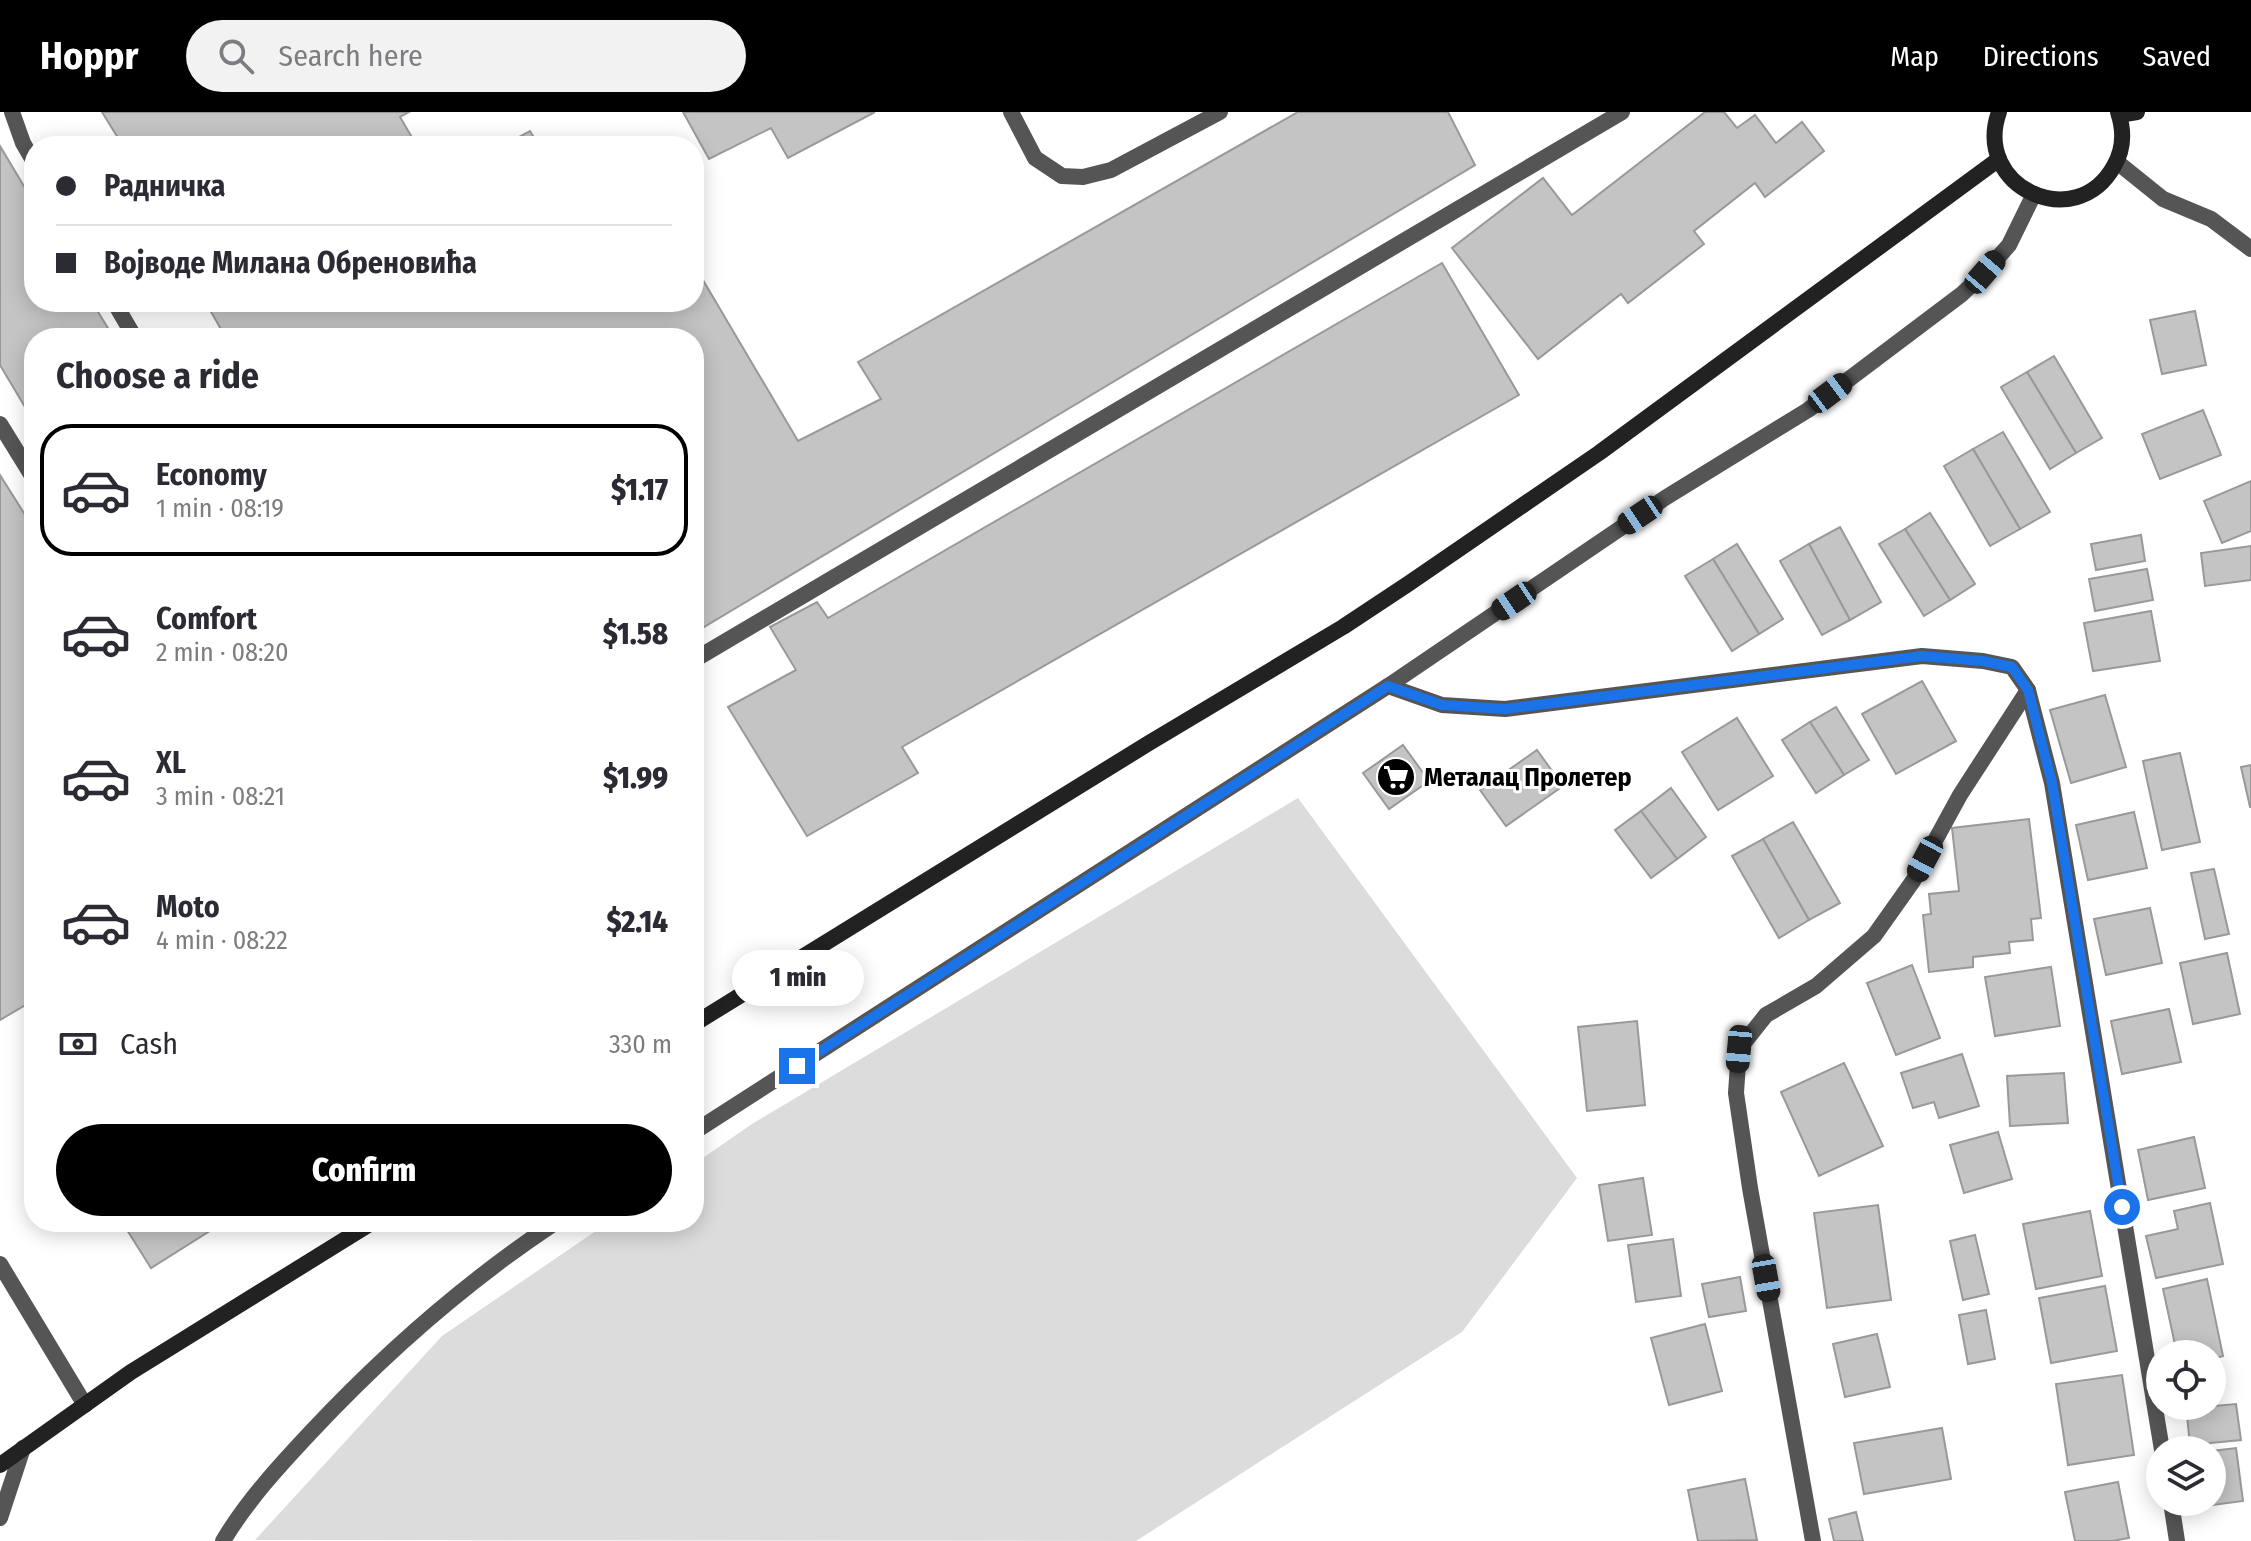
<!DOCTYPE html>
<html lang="en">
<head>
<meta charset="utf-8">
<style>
  :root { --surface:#fff; --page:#f2f2f3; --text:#2b2b33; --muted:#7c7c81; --line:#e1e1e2; --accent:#000 }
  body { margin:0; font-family:"Fira Sans Condensed",sans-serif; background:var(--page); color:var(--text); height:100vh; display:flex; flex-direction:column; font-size:30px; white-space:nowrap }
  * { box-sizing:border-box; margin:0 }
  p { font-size:26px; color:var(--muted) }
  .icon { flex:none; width:44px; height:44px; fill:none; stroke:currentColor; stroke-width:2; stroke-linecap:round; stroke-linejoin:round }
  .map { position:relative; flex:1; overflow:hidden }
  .side { position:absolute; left:24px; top:216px; width:680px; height:904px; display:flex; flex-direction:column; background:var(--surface); border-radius:32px; box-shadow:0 4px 20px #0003 }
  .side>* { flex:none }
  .guide { position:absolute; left:24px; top:24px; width:680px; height:176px; border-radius:32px; box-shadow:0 4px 20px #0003; display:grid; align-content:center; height:176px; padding:0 32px; background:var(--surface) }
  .buttons { position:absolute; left:2146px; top:1228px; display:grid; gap:16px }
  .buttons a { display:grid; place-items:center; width:80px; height:80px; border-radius:50%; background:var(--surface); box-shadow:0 4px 20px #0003; font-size:40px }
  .end { position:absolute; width:36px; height:36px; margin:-18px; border:10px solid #1a73e8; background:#fff; box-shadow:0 0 0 4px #fff }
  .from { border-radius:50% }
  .bubble { position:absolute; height:56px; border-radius:28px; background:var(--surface); box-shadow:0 4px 20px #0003; font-size:26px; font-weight:800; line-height:56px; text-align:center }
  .car { position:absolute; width:24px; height:48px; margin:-24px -12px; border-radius:10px; box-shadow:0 0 6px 2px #0007; background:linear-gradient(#222 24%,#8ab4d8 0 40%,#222 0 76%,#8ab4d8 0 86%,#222 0) }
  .guide b { display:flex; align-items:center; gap:28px; height:76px; font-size:30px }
  .guide b+b { border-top:2px solid var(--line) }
  .guide i { width:20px; height:20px; background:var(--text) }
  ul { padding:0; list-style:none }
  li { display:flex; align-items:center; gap:24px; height:132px; margin:0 16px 12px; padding:0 16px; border:4px solid transparent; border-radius:32px }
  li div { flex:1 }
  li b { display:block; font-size:30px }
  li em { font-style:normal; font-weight:800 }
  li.current { border-color:var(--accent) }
  li>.icon { width:72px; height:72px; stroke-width:1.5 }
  h2 { padding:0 32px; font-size:36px; line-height:96px }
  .pay { display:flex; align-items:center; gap:20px; height:88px; padding:0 32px; font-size:30px }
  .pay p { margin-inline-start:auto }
  .button { display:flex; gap:16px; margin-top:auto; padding:16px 32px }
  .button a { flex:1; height:92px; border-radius:48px; background:var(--accent); color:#fff; font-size:32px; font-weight:800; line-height:92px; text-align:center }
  header { display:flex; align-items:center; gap:48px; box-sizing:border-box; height:112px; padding:0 40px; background:var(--accent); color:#fff }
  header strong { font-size:38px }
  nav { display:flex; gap:44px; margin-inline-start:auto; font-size:28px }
  .search { width:560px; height:72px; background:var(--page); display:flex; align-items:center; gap:20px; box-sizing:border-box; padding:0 28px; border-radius:44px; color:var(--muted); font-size:30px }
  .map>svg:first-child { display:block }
  .green { fill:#dcdcdc }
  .building { fill:#c4c4c4; stroke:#999; stroke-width:2 }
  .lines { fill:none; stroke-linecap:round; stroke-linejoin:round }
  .lane { stroke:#555; stroke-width:16 }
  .street { stroke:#555; stroke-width:16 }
  .secondary { stroke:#222; stroke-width:16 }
  .route { stroke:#1a73e8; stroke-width:10 }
  .labels { text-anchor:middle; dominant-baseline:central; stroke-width:6; stroke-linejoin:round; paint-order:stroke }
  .poi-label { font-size:26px; font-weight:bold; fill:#000; stroke:#fff; text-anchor:start }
</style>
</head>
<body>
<header>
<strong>Hoppr</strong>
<div class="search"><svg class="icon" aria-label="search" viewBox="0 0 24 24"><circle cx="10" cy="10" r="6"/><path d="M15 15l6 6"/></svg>Search here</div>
<nav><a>Map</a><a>Directions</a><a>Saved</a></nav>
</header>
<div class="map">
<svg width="2251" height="1429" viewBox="0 0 2251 1429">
  <rect width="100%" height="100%" fill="#fff"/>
  <polygon class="green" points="1298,686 1577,1066 1462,1220 1136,1429 255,1428 442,1224 609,1110 694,1110 694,1052 752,1012"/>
  <g class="building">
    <polygon points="102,0 409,0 400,5 417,34 369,34 366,29 357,34 123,34"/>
    <polygon points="683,0 875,0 788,46 771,16 709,47"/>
    <polygon points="1298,0 1448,0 1475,53 694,521 694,226 226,226 206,191 694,190 694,153 798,329 881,287 858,250"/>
    <polygon points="1705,0 1724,0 1737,16 1755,3 1776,31 1802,10 1824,39 1765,85 1755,71 1694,119 1704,132 1628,191 1621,182 1538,247 1452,136 1543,66 1572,103"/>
    <polygon points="530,19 539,34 502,34"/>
    <polygon points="0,34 34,91 34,190 92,190 114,226 34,226 34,310 0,253"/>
    <polygon points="1442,151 1519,283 902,635 918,661 807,724 728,595 796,558 770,515 817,490 828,506"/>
    <polygon points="2195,199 2206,253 2162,262 2150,208"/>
    <polygon points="2054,244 2102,326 2076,341 2027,260"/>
    <polygon points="2027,260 2076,341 2050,357 2001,275"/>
    <polygon points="2203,298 2221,343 2160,367 2142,322"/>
    <polygon points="2003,320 2050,400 2020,417 1973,337"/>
    <polygon points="1973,337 2020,417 1990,434 1944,354"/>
    <polygon points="0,363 34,417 34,888 0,908"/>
    <polygon points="2251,369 2251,419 2222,431 2204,389"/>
    <polygon points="1930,401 1975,472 1950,488 1905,417"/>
    <polygon points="1840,415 1881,490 1850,508 1809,432"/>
    <polygon points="1905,417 1950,488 1924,504 1879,432"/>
    <polygon points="2141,423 2145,449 2096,458 2091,432"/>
    <polygon points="1737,432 1783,507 1759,522 1713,447"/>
    <polygon points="1809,432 1850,508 1822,523 1780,449"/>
    <polygon points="2251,434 2251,468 2205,474 2201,441"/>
    <polygon points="1713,447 1759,522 1732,539 1685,464"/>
    <polygon points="2147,457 2153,488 2095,499 2089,467"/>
    <polygon points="2151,499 2160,549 2093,559 2084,511"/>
    <polygon points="1922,569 1956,629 1896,662 1862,602"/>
    <polygon points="2105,583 2126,655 2071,671 2050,598"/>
    <polygon points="1836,595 1869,648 1844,663 1810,610"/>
    <polygon points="1737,606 1773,664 1718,698 1682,640"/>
    <polygon points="1810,610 1844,663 1816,681 1782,628"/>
    <polygon points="1403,633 1429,669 1389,697 1363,661"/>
    <polygon points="1537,638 1563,674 1506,714 1480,678"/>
    <polygon points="2180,641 2200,730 2162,738 2143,649"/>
    <polygon points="2251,653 2251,695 2250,695 2241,655"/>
    <polygon points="1671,676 1706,725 1677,747 1641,699"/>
    <polygon points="1641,699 1677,747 1651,766 1615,718"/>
    <polygon points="2134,700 2147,756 2088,768 2076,713"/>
    <polygon points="2029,707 2041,806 2031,807 2033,828 2009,830 2010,841 1973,845 1973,855 1929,860 1923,803 1931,802 1929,782 1959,779 1952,716"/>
    <polygon points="1793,710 1840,791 1809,808 1763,727"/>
    <polygon points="1763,727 1809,808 1779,826 1732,744"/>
    <polygon points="2214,757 2229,822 2205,827 2191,761"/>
    <polygon points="2150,796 2162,851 2106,863 2094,807"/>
    <polygon points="2227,841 2240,902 2193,912 2180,851"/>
    <polygon points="1912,853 1940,926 1896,943 1867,871"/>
    <polygon points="2051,855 2060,914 1995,924 1985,865"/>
    <polygon points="2169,897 2181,950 2122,962 2111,909"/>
    <polygon points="1637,909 1645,993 1587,999 1578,915"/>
    <polygon points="1962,942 1979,994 1939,1006 1934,990 1913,996 1901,961"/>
    <polygon points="1844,951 1883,1034 1819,1064 1781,980"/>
    <polygon points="2064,961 2068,1011 2010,1014 2007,964"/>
    <polygon points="1998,1020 2012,1067 1964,1081 1950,1033"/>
    <polygon points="2194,1025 2205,1076 2148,1088 2138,1038"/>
    <polygon points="1643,1066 1652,1123 1608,1129 1599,1073"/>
    <polygon points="2210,1091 2223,1152 2156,1166 2146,1124 2178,1117 2174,1099"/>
    <polygon points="1878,1093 1891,1188 1827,1196 1814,1101"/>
    <polygon points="2090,1099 2102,1164 2036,1177 2023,1112"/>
    <polygon points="122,1110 224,1110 151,1156"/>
    <polygon points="1975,1123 1989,1182 1963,1188 1950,1129"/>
    <polygon points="1673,1127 1681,1184 1636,1190 1628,1133"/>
    <polygon points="1740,1165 1746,1199 1709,1205 1702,1172"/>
    <polygon points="2207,1167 2223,1244 2212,1247 2212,1242 2177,1242 2163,1177"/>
    <polygon points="2105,1174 2117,1239 2051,1251 2039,1186"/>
    <polygon points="1986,1198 1995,1247 1968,1252 1959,1203"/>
    <polygon points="1705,1212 1722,1279 1669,1293 1651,1226"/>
    <polygon points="1877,1222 1890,1275 1845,1285 1833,1232"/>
    <polygon points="2122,1263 2134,1343 2068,1353 2056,1272"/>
    <polygon points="2212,1276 2214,1294 2236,1292 2241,1328 2190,1333 2186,1294 2212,1294"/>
    <polygon points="1942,1316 1951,1367 1864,1382 1854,1331"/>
    <polygon points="2236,1336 2243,1389 2198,1395 2197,1390 2212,1390 2212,1339"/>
    <polygon points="1745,1367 1757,1428 1698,1429 1688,1378"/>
    <polygon points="2118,1370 2129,1426 2112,1429 2075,1429 2065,1380"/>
    <polygon points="1856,1400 1863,1429 1834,1429 1829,1407"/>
  </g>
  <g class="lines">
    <g class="lane">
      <polyline points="12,0 23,31 34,50"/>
      <polyline points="1011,0 1035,46 1062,64 1083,65 1111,58 1220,0"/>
      <polyline points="114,190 135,226"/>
      <polyline points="0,312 34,367"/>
      <polyline points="694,548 1622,0"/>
      <polyline points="0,1152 85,1293"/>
      <polyline points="0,1406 23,1336"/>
    </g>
    <g class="street">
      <polyline points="2117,50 2163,87 2211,107 2251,137"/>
      <polyline points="1388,574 1442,593 1505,597 1922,544 1983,549 2012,555 2028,578 2052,671 2162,1338"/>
      <polyline points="694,1020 1388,574 1665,386 1808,298 1962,182 1985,160 2009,133 2034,82"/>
      <polyline points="2171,1390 2177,1429"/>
      <path d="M223 1429C247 1389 279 1354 311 1320 385 1241 466 1170 556 1110"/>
      <polyline points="1813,1429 1750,1076 1736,981 1739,937 1766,903 1816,874 1874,824 1913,769 1960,683 2028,578"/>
    </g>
    <g class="secondary">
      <path d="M1999 0C1972 75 2076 123 2114 54 2124 37 2124 18 2118 0"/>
      <polyline points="2119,3 2137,0"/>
      <polyline points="694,912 1149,631 1343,515 1408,472 1599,341 1999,47"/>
      <polyline points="0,1353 131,1260 373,1110"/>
    </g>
  </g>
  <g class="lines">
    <polyline class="route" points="797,954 1388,574 1442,593 1505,597 1922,544 1983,549 2012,555 2028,578 2052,671 2122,1095"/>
  </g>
  <defs>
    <symbol id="supermarket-disc" viewBox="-11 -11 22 22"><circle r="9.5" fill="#000" stroke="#fff"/><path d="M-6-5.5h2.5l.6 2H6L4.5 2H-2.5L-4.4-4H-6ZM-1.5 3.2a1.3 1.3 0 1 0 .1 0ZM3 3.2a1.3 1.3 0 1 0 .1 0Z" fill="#fff"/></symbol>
  </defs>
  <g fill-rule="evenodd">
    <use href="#supermarket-disc" x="1374" y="643" width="44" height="44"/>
  </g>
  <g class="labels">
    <g class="poi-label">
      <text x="1424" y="665">Металац Пролетер</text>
    </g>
  </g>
</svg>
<div class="buttons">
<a><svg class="icon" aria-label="locate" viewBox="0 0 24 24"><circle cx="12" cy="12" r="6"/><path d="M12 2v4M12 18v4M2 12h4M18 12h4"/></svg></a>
<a><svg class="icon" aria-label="layers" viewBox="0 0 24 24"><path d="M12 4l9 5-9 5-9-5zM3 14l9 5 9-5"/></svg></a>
</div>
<i class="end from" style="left:2122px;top:1095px"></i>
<i class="end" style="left:797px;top:954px"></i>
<div class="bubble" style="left:732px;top:838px;width:132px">1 min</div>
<i class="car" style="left:1985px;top:160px;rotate:41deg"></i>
<i class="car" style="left:1830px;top:281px;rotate:53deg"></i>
<i class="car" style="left:1640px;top:403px;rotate:236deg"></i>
<i class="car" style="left:1514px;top:489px;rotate:236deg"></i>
<i class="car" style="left:1925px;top:747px;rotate:208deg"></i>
<i class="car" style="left:1739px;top:937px;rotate:185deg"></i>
<i class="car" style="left:1766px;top:1166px;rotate:170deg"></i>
<div class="guide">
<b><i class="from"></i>Радничка</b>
<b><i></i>Војводе Милана Обреновића</b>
</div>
<section class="side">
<h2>Choose a ride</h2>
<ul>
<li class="current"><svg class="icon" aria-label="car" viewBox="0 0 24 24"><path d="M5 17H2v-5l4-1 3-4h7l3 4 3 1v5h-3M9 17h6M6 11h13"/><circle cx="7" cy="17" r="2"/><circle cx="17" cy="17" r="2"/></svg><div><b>Economy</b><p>1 min · 08:19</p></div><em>$1.17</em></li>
<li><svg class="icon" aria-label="car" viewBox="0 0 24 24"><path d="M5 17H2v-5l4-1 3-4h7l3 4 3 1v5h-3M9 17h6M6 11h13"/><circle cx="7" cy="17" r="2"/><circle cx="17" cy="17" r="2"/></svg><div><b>Comfort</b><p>2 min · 08:20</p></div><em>$1.58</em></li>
<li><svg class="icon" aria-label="car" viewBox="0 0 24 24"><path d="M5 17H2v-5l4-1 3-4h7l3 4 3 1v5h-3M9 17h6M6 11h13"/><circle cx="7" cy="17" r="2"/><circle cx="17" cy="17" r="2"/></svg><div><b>XL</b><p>3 min · 08:21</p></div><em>$1.99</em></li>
<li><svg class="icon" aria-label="car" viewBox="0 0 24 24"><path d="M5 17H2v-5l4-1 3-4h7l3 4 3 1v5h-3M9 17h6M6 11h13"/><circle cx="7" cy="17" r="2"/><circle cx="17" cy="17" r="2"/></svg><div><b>Moto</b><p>4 min · 08:22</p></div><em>$2.14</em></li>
</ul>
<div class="pay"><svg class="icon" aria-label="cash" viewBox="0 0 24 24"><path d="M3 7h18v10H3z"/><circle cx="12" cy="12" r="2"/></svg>Cash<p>330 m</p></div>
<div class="button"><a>Confirm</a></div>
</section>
</div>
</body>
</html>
